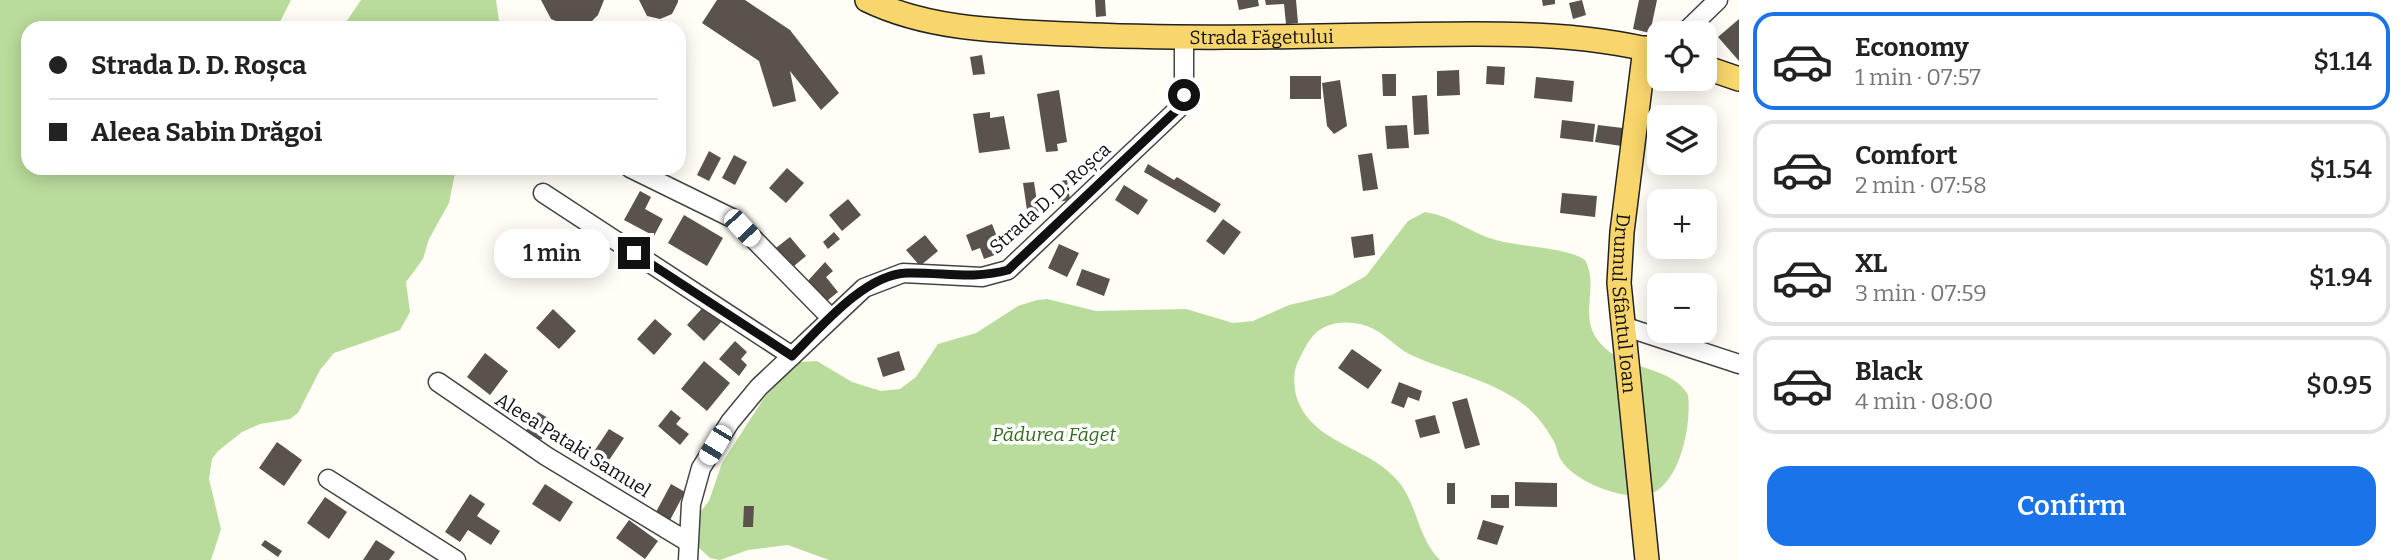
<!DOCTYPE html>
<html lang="en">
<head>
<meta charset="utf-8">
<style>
  :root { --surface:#fff; --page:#f2f2f2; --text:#222; --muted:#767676; --line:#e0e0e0; --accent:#1a73e8 }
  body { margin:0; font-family:Bitter,serif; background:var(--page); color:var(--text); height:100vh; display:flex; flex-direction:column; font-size:26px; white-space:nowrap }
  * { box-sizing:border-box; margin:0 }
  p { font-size:23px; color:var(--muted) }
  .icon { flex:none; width:38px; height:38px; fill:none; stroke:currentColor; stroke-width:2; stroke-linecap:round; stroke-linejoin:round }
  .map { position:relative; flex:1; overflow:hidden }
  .details { display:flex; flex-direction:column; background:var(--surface); width:665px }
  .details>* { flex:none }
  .top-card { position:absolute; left:21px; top:21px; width:665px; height:154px; border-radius:21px; box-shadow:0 4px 18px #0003; display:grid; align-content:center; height:154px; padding:0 28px; background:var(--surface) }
  .buttons { position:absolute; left:1647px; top:21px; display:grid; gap:14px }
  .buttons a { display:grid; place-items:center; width:70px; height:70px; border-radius:14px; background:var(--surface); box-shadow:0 4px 18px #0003; font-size:35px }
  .end { position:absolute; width:32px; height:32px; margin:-16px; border:9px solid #111; background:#fff; box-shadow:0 0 0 4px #fff }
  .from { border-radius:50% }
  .bubble { position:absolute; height:49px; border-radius:21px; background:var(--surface); box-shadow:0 4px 18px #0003; font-size:23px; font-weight:600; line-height:49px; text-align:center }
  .car { position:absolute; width:21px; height:42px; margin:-21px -10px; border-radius:9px; box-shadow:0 0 5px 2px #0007; background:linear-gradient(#fff 24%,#345 0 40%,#fff 0 76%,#345 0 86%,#fff 0) }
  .top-card b { display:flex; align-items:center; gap:24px; height:66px; font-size:26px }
  .top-card b+b { border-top:2px solid var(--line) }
  .top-card i { width:18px; height:18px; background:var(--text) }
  ul { padding:12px 0 0; list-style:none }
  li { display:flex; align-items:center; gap:21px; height:98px; margin:0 14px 10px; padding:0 14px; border:4px solid var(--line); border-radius:21px }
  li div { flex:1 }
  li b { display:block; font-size:26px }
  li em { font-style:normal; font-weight:600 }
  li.active { border-color:var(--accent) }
  li>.icon { width:63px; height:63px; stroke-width:1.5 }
  .cta { display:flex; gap:14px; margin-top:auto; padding:14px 28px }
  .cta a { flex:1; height:80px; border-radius:21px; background:var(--accent); color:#fff; font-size:28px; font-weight:600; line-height:80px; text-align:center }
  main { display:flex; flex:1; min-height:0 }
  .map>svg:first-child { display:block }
  .forest { fill:#b9dc9c }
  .building { fill:#5a524d }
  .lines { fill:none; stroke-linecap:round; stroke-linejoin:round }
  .minor-casing { stroke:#444; stroke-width:21 }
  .major-casing { stroke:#222; stroke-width:26 }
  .minor { stroke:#fff; stroke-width:18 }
  .major { stroke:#f9d66b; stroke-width:23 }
  .route { stroke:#111; stroke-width:9 }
  .labels { text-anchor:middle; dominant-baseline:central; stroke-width:7; stroke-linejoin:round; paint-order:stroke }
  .street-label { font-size:19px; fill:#111; stroke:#fff }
  .park-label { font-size:19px; font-style:italic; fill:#2f6b1f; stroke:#fff }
</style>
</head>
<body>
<main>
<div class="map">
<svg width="1739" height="560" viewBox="0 0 1739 560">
  <rect width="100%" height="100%" fill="#fffdf5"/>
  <g class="forest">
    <polygon points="0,0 291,0 277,28 28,28 28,168 456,168 449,203 429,239 423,259 406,282 410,312 400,330 334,353 320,370 298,413 290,419 260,424 242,432 218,451 212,459 209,479 221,529 211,560 0,560"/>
    <polygon points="361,0 496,0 500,28 342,28"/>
    <path d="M1425 212C1452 216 1470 233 1496 240 1520 247 1567 247 1585 260 1600 288 1577 316 1600 343 1623 371 1672 365 1688 395 1692 425 1679 494 1641 496 1617 497 1575 482 1561 460 1557 454 1557 446 1553 440 1546 427 1535 413 1523 404 1490 379 1448 372 1411 355 1395 347 1384 332 1367 326 1352 321 1334 321 1321 329 1309 336 1303 352 1297 364 1293 373 1294 385 1296 395 1310 444 1368 445 1398 481 1418 505 1417 537 1440 560H829L788 545 748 550 720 560 710 558 696 545 697 516 709 501 722 463 764 398 798 362 817 361 852 382 881 391 900 389 916 377 938 344 976 333 1018 306 1037 300 1047 299 1096 311 1186 309 1233 323 1253 321 1289 305 1332 295 1366 276 1408 221Z"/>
  </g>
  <g class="building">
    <polygon points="541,0 604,0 598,15 591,22 571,27 551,19"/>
    <polygon points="639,0 678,0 678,2 672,14 660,19 647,16"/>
    <polygon points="717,0 745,0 790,30 839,93 821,110 790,71 796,101 773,107 759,61 702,23"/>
    <polygon points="1095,0 1105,0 1106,16 1096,17"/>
    <polygon points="1237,0 1258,0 1259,6 1239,10"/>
    <polygon points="1265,0 1296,0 1298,23 1286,24 1284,4 1266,5"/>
    <polygon points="1542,0 1555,0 1555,4 1543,6"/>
    <polygon points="1582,0 1586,15 1573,19 1569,3"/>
    <polygon points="1639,0 1657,0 1650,33 1633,29"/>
    <polygon points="1739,19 1739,61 1718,37"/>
    <polygon points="982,55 985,74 973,75 970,57"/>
    <polygon points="1487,66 1505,67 1504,85 1486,84"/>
    <polygon points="1459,70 1460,95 1437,96 1437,71"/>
    <polygon points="1382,74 1396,74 1396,96 1383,96"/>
    <rect x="1290" y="76" width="31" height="23"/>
    <polygon points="1536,77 1574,81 1572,102 1534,98"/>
    <polygon points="1340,80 1347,126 1334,134 1327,126 1322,83"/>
    <polygon points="1059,90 1067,142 1057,144 1058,151 1046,152 1037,94"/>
    <polygon points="1427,95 1429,134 1414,135 1412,96"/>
    <rect x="1672" y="105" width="25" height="12"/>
    <polygon points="990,112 990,118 1004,116 1010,149 979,153 973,114"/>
    <polygon points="1562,120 1595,124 1593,142 1560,138"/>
    <polygon points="1407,125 1409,148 1387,149 1385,126"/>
    <polygon points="1598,125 1631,129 1628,147 1595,142"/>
    <polygon points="1654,126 1659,127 1659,159 1651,158"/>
    <polygon points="709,151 721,158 709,181 697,175"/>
    <polygon points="1372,153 1378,189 1363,191 1358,155"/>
    <polygon points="734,155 747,162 735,185 722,178"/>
    <polygon points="1686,163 1703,163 1704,166 1686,167"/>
    <polygon points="1148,164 1174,180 1177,177 1221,204 1215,213 1144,172"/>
    <polygon points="787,168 804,183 786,203 769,188"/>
    <polygon points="1067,180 1070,200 1057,202 1054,182"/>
    <polygon points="1034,182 1039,215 1028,217 1023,183"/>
    <polygon points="1124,185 1148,200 1138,215 1115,200"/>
    <polygon points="640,191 651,197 645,209 663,219 654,236 624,220"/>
    <polygon points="1562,193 1597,196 1595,217 1560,213"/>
    <polygon points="848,199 861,215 842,231 829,215"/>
    <polygon points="684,215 723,238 707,266 668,243"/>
    <polygon points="1223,219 1241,232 1224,255 1206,241"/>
    <polygon points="992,224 1003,252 984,259 980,248 972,251 966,235"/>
    <polygon points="834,232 840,239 828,249 823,242"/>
    <polygon points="1373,234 1375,255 1354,258 1351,237"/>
    <polygon points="925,235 938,251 920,266 906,250"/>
    <polygon points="790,237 806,256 788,271 772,251"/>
    <polygon points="1059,244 1079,253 1067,277 1048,268"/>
    <polygon points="825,262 833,271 826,277 838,292 822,305 805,284"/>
    <polygon points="1082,269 1110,279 1104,296 1076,285"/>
    <polygon points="705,305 722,321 704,341 687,325"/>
    <polygon points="553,309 576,331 559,349 536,328"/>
    <polygon points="655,319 672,334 654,355 637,339"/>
    <polygon points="735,341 747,352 741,359 747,365 739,376 719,359"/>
    <polygon points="1352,349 1382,370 1368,389 1338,368"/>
    <polygon points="899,351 905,370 883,377 877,358"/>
    <polygon points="485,353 508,371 490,395 467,377"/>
    <polygon points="704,361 730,383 707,411 681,389"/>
    <polygon points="1399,382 1422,391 1419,401 1408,397 1404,408 1391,403"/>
    <polygon points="1467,398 1480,445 1465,449 1452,402"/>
    <polygon points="671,410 681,418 676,424 689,434 680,445 658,426"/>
    <polygon points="538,412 553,421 541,440 526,431"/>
    <polygon points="1435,415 1440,433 1420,438 1415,420"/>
    <polygon points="609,429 624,438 603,469 589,459"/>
    <polygon points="277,442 302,460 284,486 259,468"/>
    <polygon points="1515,482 1557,483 1557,507 1515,506"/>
    <rect x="1447" y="483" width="8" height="21"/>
    <polygon points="545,484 573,502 560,522 532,504"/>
    <polygon points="671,484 685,492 670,520 656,512"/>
    <polygon points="470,494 485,504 477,516 500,531 491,545 468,530 460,542 445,532"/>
    <rect x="1491" y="495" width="18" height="13"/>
    <polygon points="325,497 347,512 329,539 307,523"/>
    <polygon points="744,506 754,506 753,527 743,527"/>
    <polygon points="629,520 658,541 645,559 616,538"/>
    <polygon points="1483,520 1504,526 1497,545 1477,539"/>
    <polygon points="265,540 282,551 278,557 261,545"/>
    <polygon points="376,540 395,552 389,560 363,560"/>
  </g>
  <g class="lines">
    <defs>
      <g id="minor">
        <polyline points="1684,33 1718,0"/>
        <polyline points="630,168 734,219 831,318"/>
        <polyline points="543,193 792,356"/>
        <polyline points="1623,326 1739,364"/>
        <polyline points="438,382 546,456 688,542"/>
        <polyline points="328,479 456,560"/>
        <polyline points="688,560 691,504 701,468 730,422 759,387 864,288 903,273 982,277 1008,270 1180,107 1184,95 1184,36"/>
      </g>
      <g id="major">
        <path id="s1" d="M867 0C929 30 1001 31 1069 34 1172 39 1277 37 1381 35 1475 34 1567 29 1659 52"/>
        <path id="s2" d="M1645 48 1622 232 1619 283 1647 560"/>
        <polyline points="1704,67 1739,79"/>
      </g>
    </defs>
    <use href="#minor" class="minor-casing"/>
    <use href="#major" class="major-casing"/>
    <use href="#minor" class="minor"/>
    <use href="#major" class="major"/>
  </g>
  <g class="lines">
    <path class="route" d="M634 253 792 356C820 328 865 274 907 273 944 272 971 280 1008 270L1180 107 1184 95"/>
  </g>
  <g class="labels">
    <g class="street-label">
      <text stroke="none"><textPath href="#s1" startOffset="399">Strada Făgetului</textPath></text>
      <text transform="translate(1050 198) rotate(-42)">Strada D. D. Roșca</text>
      <text stroke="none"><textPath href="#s2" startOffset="257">Drumul Sfântul Ioan</textPath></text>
      <text transform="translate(573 445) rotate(32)">Aleea Pataki Samuel</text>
    </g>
    <g class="park-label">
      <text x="1054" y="434">Pădurea Făget</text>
    </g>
  </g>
</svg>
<div class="buttons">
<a><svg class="icon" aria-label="locate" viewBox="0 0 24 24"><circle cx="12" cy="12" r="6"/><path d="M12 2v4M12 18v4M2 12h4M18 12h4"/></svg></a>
<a><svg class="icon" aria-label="layers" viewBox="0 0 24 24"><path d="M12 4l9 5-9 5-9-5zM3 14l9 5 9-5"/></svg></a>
<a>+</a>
<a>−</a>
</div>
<i class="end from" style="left:1184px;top:95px"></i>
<i class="end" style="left:634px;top:253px"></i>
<div class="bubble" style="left:494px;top:229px;width:116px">1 min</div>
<i class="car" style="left:742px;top:228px;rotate:137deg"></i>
<i class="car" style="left:715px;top:445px;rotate:211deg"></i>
<div class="top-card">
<b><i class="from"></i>Strada D. D. Roșca</b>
<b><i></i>Aleea Sabin Drăgoi</b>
</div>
</div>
<section class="details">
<ul>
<li class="active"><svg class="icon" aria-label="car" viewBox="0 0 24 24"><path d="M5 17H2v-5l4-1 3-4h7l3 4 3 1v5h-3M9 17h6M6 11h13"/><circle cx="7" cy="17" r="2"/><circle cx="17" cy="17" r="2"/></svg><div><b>Economy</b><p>1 min · 07:57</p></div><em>$1.14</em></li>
<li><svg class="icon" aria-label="car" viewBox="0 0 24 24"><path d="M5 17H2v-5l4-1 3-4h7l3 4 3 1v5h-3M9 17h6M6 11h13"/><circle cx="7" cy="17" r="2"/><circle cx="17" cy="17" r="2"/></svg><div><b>Comfort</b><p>2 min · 07:58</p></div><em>$1.54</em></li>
<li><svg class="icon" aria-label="car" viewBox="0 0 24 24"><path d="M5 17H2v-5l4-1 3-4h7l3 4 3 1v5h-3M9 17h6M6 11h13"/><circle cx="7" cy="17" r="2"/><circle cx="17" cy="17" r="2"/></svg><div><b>XL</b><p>3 min · 07:59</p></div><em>$1.94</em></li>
<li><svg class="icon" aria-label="car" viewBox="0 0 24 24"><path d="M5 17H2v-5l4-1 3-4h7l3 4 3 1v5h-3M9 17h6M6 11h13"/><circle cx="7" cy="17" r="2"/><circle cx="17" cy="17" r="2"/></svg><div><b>Black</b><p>4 min · 08:00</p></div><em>$0.95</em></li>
</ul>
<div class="cta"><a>Confirm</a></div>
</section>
</main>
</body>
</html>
